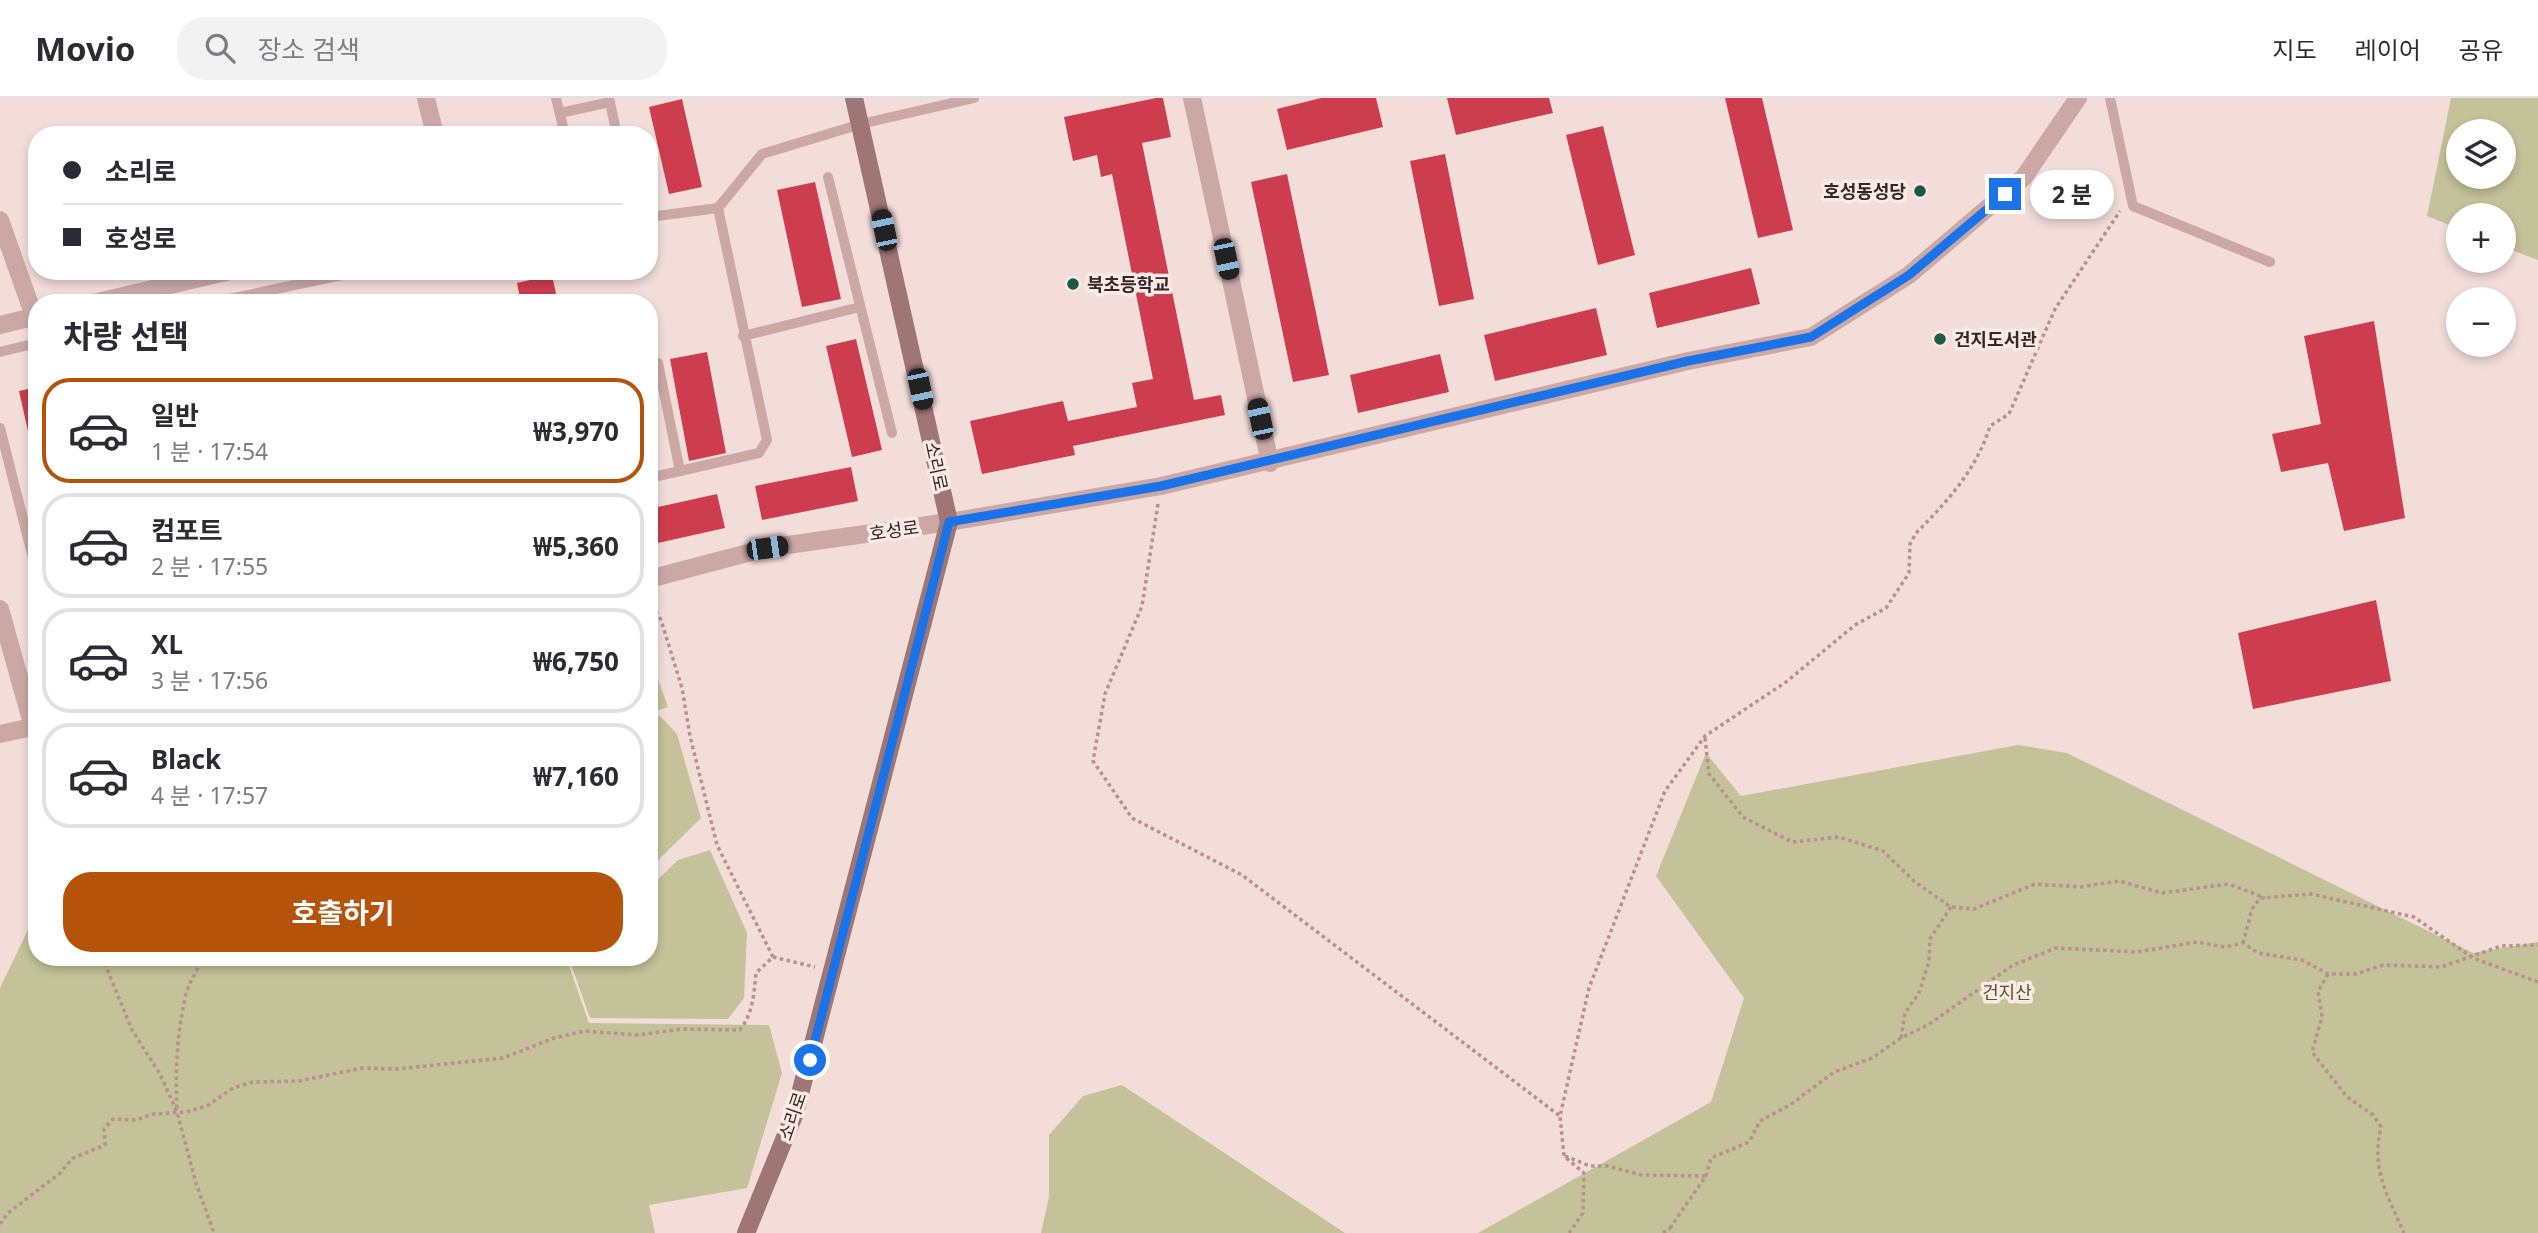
<!DOCTYPE html>
<html lang="ko">
<head>
<meta charset="utf-8">
<style>
  :root { --surface:#fff; --page:#f2f2f3; --text:#2b2b33; --muted:#7c7c81; --line:#e1e1e2; --accent:#b45309 }
  body { margin:0; font-family:"Noto Sans","Noto Sans KR",sans-serif; background:var(--page); color:var(--text); height:100vh; display:flex; flex-direction:column; font-size:26px; white-space:nowrap }
  * { box-sizing:border-box; margin:0 }
  p { font-size:23px; color:var(--muted) }
  .icon { flex:none; width:38px; height:38px; fill:none; stroke:currentColor; stroke-width:2; stroke-linecap:round; stroke-linejoin:round }
  .map { position:relative; flex:1; overflow:hidden }
  .details { position:absolute; left:28px; top:196px; width:630px; height:672px; display:flex; flex-direction:column; background:var(--surface); border-radius:28px; box-shadow:0 4px 10px #0003 }
  .details>* { flex:none }
  .top-card { position:absolute; left:28px; top:28px; width:630px; height:154px; border-radius:28px; box-shadow:0 4px 10px #0003; display:grid; align-content:center; height:154px; padding:0 35px; background:var(--surface) }
  .tools { position:absolute; left:2446px; top:21px; display:grid; gap:14px }
  .tools a { display:grid; place-items:center; width:70px; height:70px; border-radius:50%; background:var(--surface); box-shadow:0 4px 10px #0003; font-size:35px }
  .end { position:absolute; width:32px; height:32px; margin:-16px; border:9px solid #1a73e8; background:#fff; box-shadow:0 0 0 4px #fff }
  .from { border-radius:50% }
  .bubble { position:absolute; height:49px; border-radius:24px; background:var(--surface); box-shadow:0 4px 10px #0003; font-size:23px; font-weight:700; line-height:49px; text-align:center }
  .car { position:absolute; width:21px; height:42px; margin:-21px -10px; border-radius:9px; box-shadow:0 0 5px 2px #0007; background:linear-gradient(#222 24%,#8ab4d8 0 40%,#222 0 76%,#8ab4d8 0 86%,#222 0) }
  .top-card b { display:flex; align-items:center; gap:24px; height:66px; font-size:26px }
  .top-card b+b { border-top:2px solid var(--line) }
  .top-card i { width:18px; height:18px; background:var(--text) }
  ul { padding:0; list-style:none }
  li { display:flex; align-items:center; gap:21px; height:105px; margin:0 14px 10px; padding:0 21px; border:4px solid var(--line); border-radius:28px }
  li div { flex:1 }
  li b { display:block; font-size:26px }
  li em { font-style:normal; font-weight:700 }
  li.selected { border-color:var(--accent) }
  li>.icon { width:63px; height:63px; stroke-width:1.5 }
  h2 { padding:0 35px; font-size:32px; line-height:84px }
  .action { display:flex; gap:14px; margin-top:auto; padding:14px 35px }
  .action a { flex:1; height:80px; border-radius:28px; background:var(--accent); color:#fff; font-size:28px; font-weight:700; line-height:80px; text-align:center }
  header { display:flex; align-items:center; gap:42px; box-sizing:border-box; height:98px; padding:0 35px; background:var(--surface); border-bottom:2px solid var(--line) }
  header strong { font-size:33px }
  nav { display:flex; gap:38px; margin-inline-start:auto; font-size:24px }
  .search { width:490px; height:63px; background:var(--page); display:flex; align-items:center; gap:18px; box-sizing:border-box; padding:0 24px; border-radius:28px; color:var(--muted); font-size:26px }
  .map>svg:first-child { display:block }
  .green { fill:#c3c298; fill-rule:evenodd }
  .building { fill:#cd3d4d }
  .lines { fill:none; stroke-linecap:round; stroke-linejoin:round }
  .path { stroke:#b7918e; stroke-width:3.5; stroke-dasharray:3.5 3.5; stroke-linecap:butt }
  .lane { stroke:#cba8a4; stroke-width:10 }
  .street { stroke:#cba8a4; stroke-width:18 }
  .secondary { stroke:#9f7676; stroke-width:18 }
  .route { stroke:#1a73e8; stroke-width:9 }
  .poi-dot { fill:#1a5a47; stroke:#fae9e5; stroke-width:2.5 }
  .labels { text-anchor:middle; dominant-baseline:central; stroke-width:7; stroke-linejoin:round; paint-order:stroke }
  .poi-label { font-size:18px; font-weight:bold; fill:#362627; stroke:#fae9e5; text-anchor:start }
  .street-label { font-size:18px; fill:#362627; stroke:#fae9e5 }
  .park-label { font-size:18px; fill:#565629; stroke:#fae9e5 }
</style>
</head>
<body>
<header>
<strong>Movio</strong>
<div class="search"><svg class="icon" aria-label="search" viewBox="0 0 24 24"><circle cx="10" cy="10" r="6"/><path d="M15 15l6 6"/></svg>장소 검색</div>
<nav><a>지도</a><a>레이어</a><a>공유</a></nav>
</header>
<div class="map">
<svg width="2538" height="1135" viewBox="0 0 2538 1135">
  <rect width="100%" height="100%" fill="#f3ddd9"/>
  <g class="green">
    <path d="M2451 0H2538V162L2504 149V117H2459V131L2427 118ZM2504 33V79H2459V33Z"/>
    <polygon points="649,557 668,609 649,615"/>
    <polygon points="660,618 677,636 701,720 649,771 649,621"/>
    <polygon points="2018,647 2067,655 2473,855 2538,844 2538,1135 1478,1135 1711,1004 1744,900 1656,778 1706,655 1741,698"/>
    <polygon points="710,752 747,835 744,900 728,921 590,920 571,866 577,859 649,859 649,790 678,762"/>
    <polygon points="37,813 37,859 566,859 589,925 769,927 782,975 747,1090 649,1107 655,1135 0,1135 0,890"/>
    <polygon points="1122,987 1345,1135 1041,1135 1049,1099 1049,1037 1083,998"/>
  </g>
  <g class="building">
    <polygon points="1156,0 1163,0 1171,39 1142,45 1194,302 1221,297 1225,317 1073,348 1075,357 982,376 970,323 1063,303 1068,323 1137,309 1132,285 1153,281 1112,76 1101,79 1097,57 1073,63 1064,19"/>
    <polygon points="1321,0 1376,0 1383,29 1287,52 1277,11"/>
    <polygon points="1447,0 1549,0 1553,15 1456,37"/>
    <polygon points="1725,0 1762,0 1793,132 1758,140"/>
    <polygon points="682,1 702,89 669,96 649,9"/>
    <polygon points="1603,28 1635,157 1598,167 1566,37"/>
    <polygon points="1445,56 1474,201 1439,208 1410,63"/>
    <polygon points="1287,76 1329,277 1293,284 1251,84"/>
    <polygon points="815,84 841,201 802,209 777,92"/>
    <polygon points="1751,170 1760,206 1657,230 1649,195"/>
    <polygon points="552,177 558,205 521,205 517,185"/>
    <polygon points="1596,210 1607,257 1495,283 1484,237"/>
    <polygon points="2374,223 2405,420 2344,433 2328,365 2281,374 2272,336 2321,326 2304,238"/>
    <polygon points="856,241 882,352 852,359 826,248"/>
    <polygon points="707,254 726,355 689,363 670,261"/>
    <polygon points="1440,256 1449,294 1358,315 1350,277"/>
    <polygon points="37,289 37,342 30,342 19,293"/>
    <polygon points="851,369 858,403 762,422 755,388"/>
    <polygon points="717,396 725,430 649,447 649,411"/>
    <polygon points="2376,502 2391,583 2253,611 2238,535"/>
  </g>
  <g class="lines">
    <g class="path">
      <polyline points="1158,406 1142,508 1105,596 1093,663 1132,720 1242,777 1560,1018"/>
      <polyline points="649,501 661,522 682,590 690,638 717,747 773,859"/>
      <polyline points="1705,640 1709,676 1743,719 1792,744 1839,739 1883,753 1915,784 1951,809 1974,811 2035,786 2080,789 2119,783 2162,795 2229,786 2265,800"/>
      <polyline points="31,648 37,680"/>
      <polyline points="2243,845 2252,811 2260,800 2311,796 2414,819 2473,860 2538,884"/>
      <polyline points="102,859 132,932 160,976 177,1014 196,1085 214,1135"/>
      <polyline points="773,859 815,869"/>
      <path d="M2328 876 2318 893 2322 919 2312 954 2347 999 2373 1017 2381 1029C2371 1072 2387 1096 2404 1135"/>
      <polyline points="1901,940 1905,915 1919,895 1929,863 1930,841 1951,809"/>
      <path d="M177 1010C175 973 177 937 185 900 187 886 198 875 201 859"/>
      <polyline points="1565,1058 1590,1068 1607,1068 1642,1077 1706,1078"/>
      <path d="M0 1126 8 1115 59 1076 73 1060 105 1047 104 1031 113 1021 136 1022 153 1016 186 1014 207 1008 233 990 253 984 299 983 363 970 396 971 503 960 554 940 585 933 637 937 682 931 740 932C753 915 754 896 756 875L773 859"/>
      <polyline points="1670,1130 1706,1078 1711,1060 1749,1044 1760,1023 1790,1007 1834,974 1872,960 1901,940 1928,927 2013,867 2056,850 2137,854 2197,844 2225,849 2243,845 2258,855 2302,862 2328,876 2356,876 2383,867 2441,869 2501,848 2538,847"/>
      <path d="M1569 1135 1583 1115 1584 1075 1564 1058 1560 1018 1589 890 1665 693 1705 638 1786 584 1855 527 1886 510 1909 475 1910 446 1916 435C1947 404 1977 371 1990 328L2009 316 2055 211 2120 113"/>
      <polyline points="1663,1135 1670,1130 1673,1135"/>
    </g>
    <g class="lane">
      <polyline points="556,0 565,37"/>
      <polyline points="609,0 617,37"/>
      <polyline points="2110,0 2133,108 2270,164"/>
      <polyline points="560,15 610,4"/>
      <polyline points="828,79 892,335"/>
      <polyline points="649,119 718,110 762,56 861,26 974,0"/>
      <polyline points="210,205 361,173"/>
      <polyline points="743,238 860,209"/>
      <polyline points="0,254 37,245"/>
      <polyline points="649,267 658,265 680,373"/>
      <polyline points="0,330 37,476"/>
      <polyline points="649,380 759,355 767,342 718,110"/>
    </g>
    <g class="street">
      <polyline points="426,0 435,37"/>
      <polyline points="1192,0 1270,365"/>
      <polyline points="0,122 34,218"/>
      <polyline points="93,205 230,173"/>
      <polyline points="0,227 37,218"/>
      <polyline points="649,481 767,450 949,424 1161,388 1688,263 1811,239 1909,177 2024,79 2078,0"/>
      <polyline points="0,511 33,629"/>
      <polyline points="0,636 37,628"/>
    </g>
    <polyline class="secondary" points="746,1135 795,1015 949,424 854,0"/>
  </g>
  <g class="lines">
    <polyline class="route" points="810,962 949,424 1161,388 1688,263 1811,239 1909,177 2005,96"/>
  </g>
  <g class="poi-dot">
    <circle cx="1920" cy="93" r="7"/>
    <circle cx="1073" cy="186" r="7"/>
    <circle cx="1940" cy="241" r="7"/>
  </g>
  <g class="labels">
    <g class="poi-label">
      <text x="1906" y="93" text-anchor="end">호성동성당</text>
      <text x="1087" y="186">북초등학교</text>
      <text x="1954" y="241">건지도서관</text>
    </g>
    <g class="street-label">
      <text transform="translate(937 368) rotate(78)">소리로</text>
      <text transform="translate(894 432) rotate(-8)">호성로</text>
      <text transform="translate(792 1018) rotate(-71)">소리로</text>
    </g>
    <g class="park-label">
      <text x="2007" y="894">건지산</text>
    </g>
  </g>
</svg>
<div class="tools">
<a><svg class="icon" aria-label="layers" viewBox="0 0 24 24"><path d="M12 4l9 5-9 5-9-5zM3 14l9 5 9-5"/></svg></a>
<a>+</a>
<a>−</a>
</div>
<i class="end from" style="left:810px;top:962px"></i>
<i class="end" style="left:2005px;top:96px"></i>
<div class="bubble" style="left:2030px;top:72px;width:84px">2 분</div>
<i class="car" style="left:884px;top:132px;rotate:348deg"></i>
<i class="car" style="left:1226px;top:161px;rotate:168deg"></i>
<i class="car" style="left:920px;top:291px;rotate:168deg"></i>
<i class="car" style="left:1260px;top:321px;rotate:348deg"></i>
<i class="car" style="left:767px;top:450px;rotate:82deg"></i>
<div class="top-card">
<b><i class="from"></i>소리로</b>
<b><i></i>호성로</b>
</div>
<section class="details">
<h2>차량 선택</h2>
<ul>
<li class="selected"><svg class="icon" aria-label="car" viewBox="0 0 24 24"><path d="M5 17H2v-5l4-1 3-4h7l3 4 3 1v5h-3M9 17h6M6 11h13"/><circle cx="7" cy="17" r="2"/><circle cx="17" cy="17" r="2"/></svg><div><b>일반</b><p>1 분 · 17:54</p></div><em>₩3,970</em></li>
<li><svg class="icon" aria-label="car" viewBox="0 0 24 24"><path d="M5 17H2v-5l4-1 3-4h7l3 4 3 1v5h-3M9 17h6M6 11h13"/><circle cx="7" cy="17" r="2"/><circle cx="17" cy="17" r="2"/></svg><div><b>컴포트</b><p>2 분 · 17:55</p></div><em>₩5,360</em></li>
<li><svg class="icon" aria-label="car" viewBox="0 0 24 24"><path d="M5 17H2v-5l4-1 3-4h7l3 4 3 1v5h-3M9 17h6M6 11h13"/><circle cx="7" cy="17" r="2"/><circle cx="17" cy="17" r="2"/></svg><div><b>XL</b><p>3 분 · 17:56</p></div><em>₩6,750</em></li>
<li><svg class="icon" aria-label="car" viewBox="0 0 24 24"><path d="M5 17H2v-5l4-1 3-4h7l3 4 3 1v5h-3M9 17h6M6 11h13"/><circle cx="7" cy="17" r="2"/><circle cx="17" cy="17" r="2"/></svg><div><b>Black</b><p>4 분 · 17:57</p></div><em>₩7,160</em></li>
</ul>
<div class="action"><a>호출하기</a></div>
</section>
</div>
</body>
</html>
